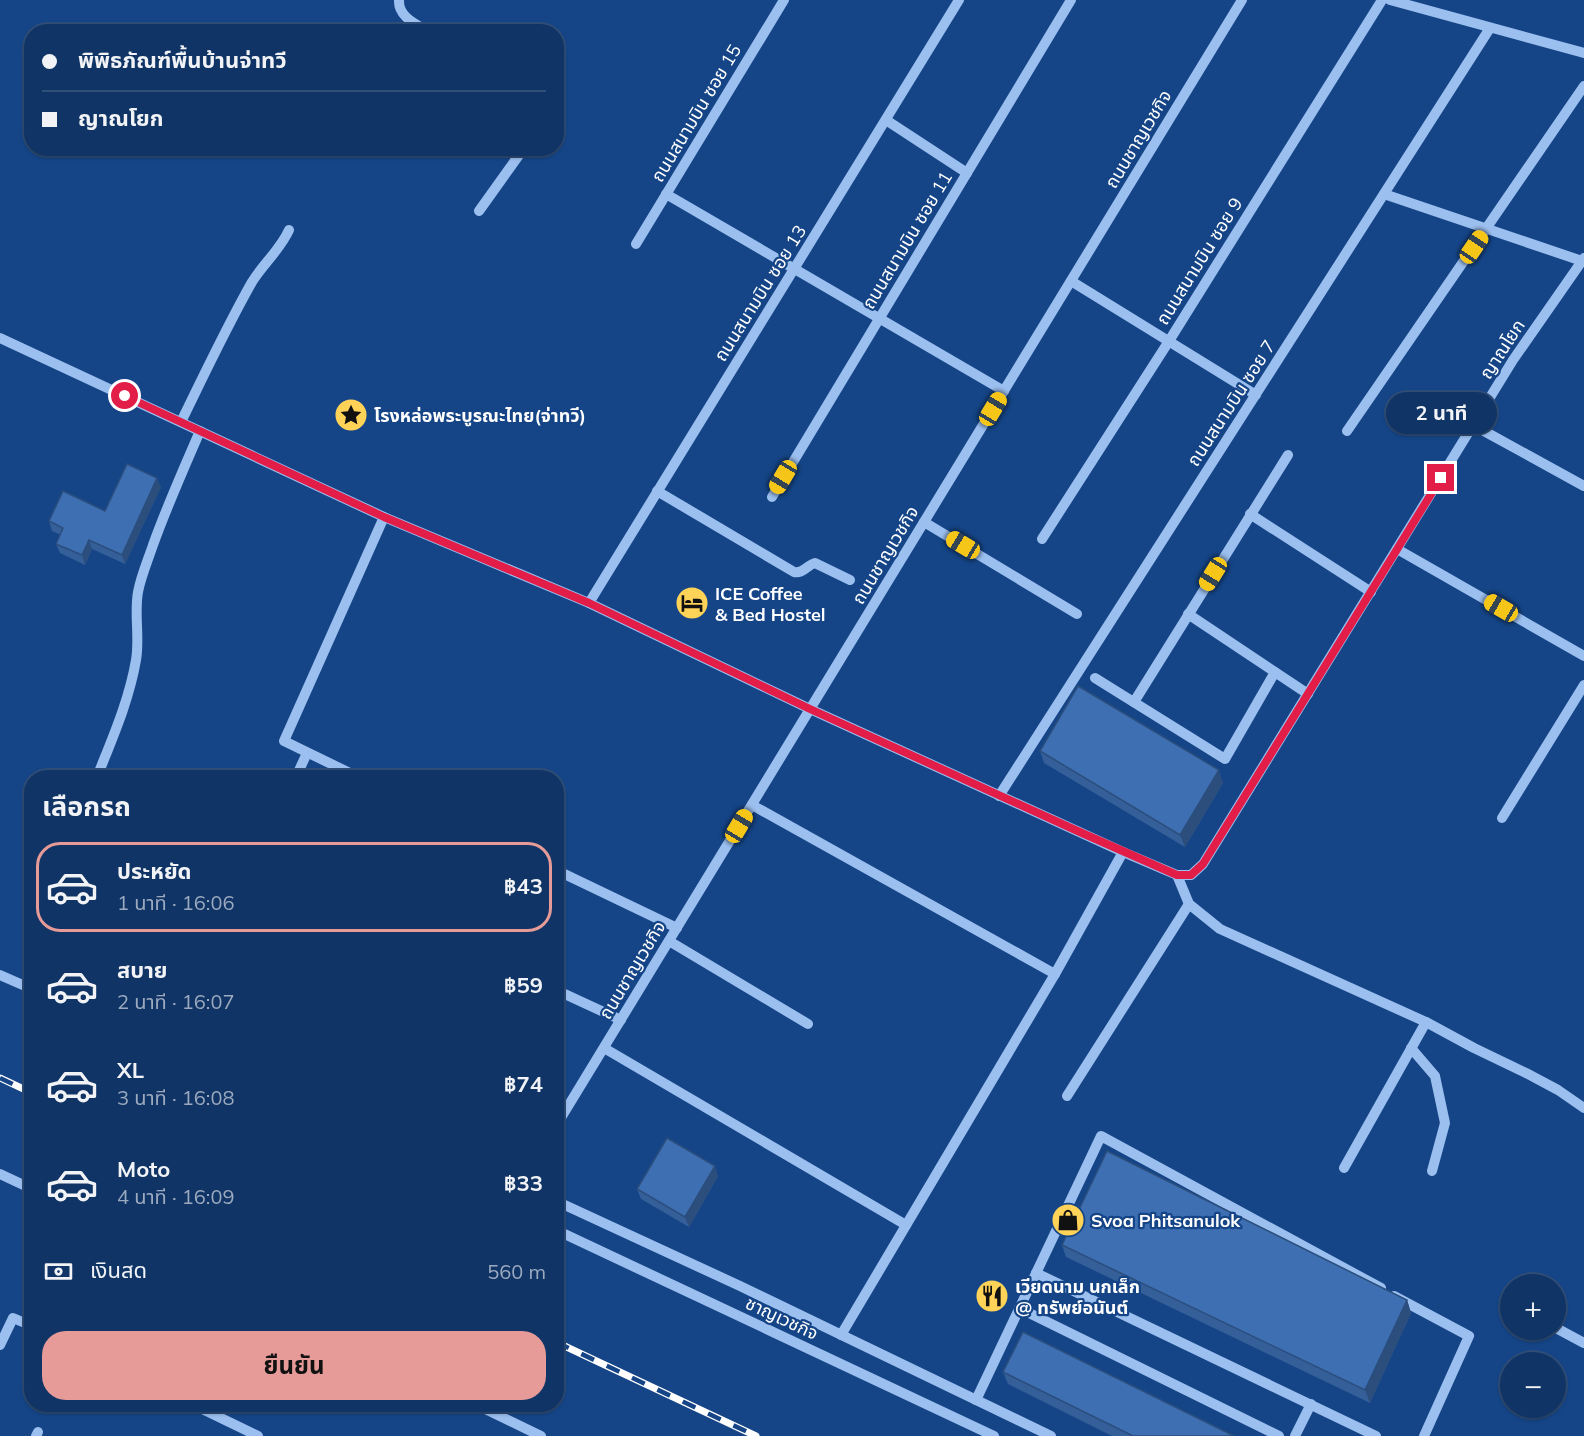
<!DOCTYPE html>
<html lang="th">
<head>
<meta charset="utf-8">
<style>
  :root { --surface:#103465; --page:#193c6b; --text:#f1f3f6; --muted:#9caabf; --line:#304f79; --accent:#e69b98 }
  body { margin:0; font-family:Mulish,"Noto Sans Thai",sans-serif; background:var(--page); color:var(--text); height:100vh; display:flex; flex-direction:column; font-size:22px; white-space:nowrap }
  * { box-sizing:border-box; margin:0 }
  p { font-size:20px; color:var(--muted) }
  .icon { flex:none; width:33px; height:33px; fill:none; stroke:currentColor; stroke-width:2; stroke-linecap:round; stroke-linejoin:round }
  .map { position:relative; flex:1; overflow:hidden }
  .sheet { position:absolute; left:24px; top:770px; width:540px; height:642px; display:flex; flex-direction:column; background:var(--surface); border-radius:24px; box-shadow:0 2px 4px #0004,0 0 0 2px var(--line) }
  .sheet>* { flex:none }
  .banner { position:absolute; left:24px; top:24px; width:540px; height:132px; border-radius:24px; box-shadow:0 2px 4px #0004,0 0 0 2px var(--line); display:grid; align-content:center; height:132px; padding:0 18px; background:var(--surface) }
  .buttons { position:absolute; left:1500px; top:1274px; display:grid; gap:12px }
  .buttons a { display:grid; place-items:center; width:66px; height:66px; border-radius:50%; background:var(--surface); box-shadow:0 2px 4px #0004,0 0 0 2px var(--line); font-size:30px }
  .end { position:absolute; width:27px; height:27px; margin:-14px; border:8px solid #e11d48; background:#fff; box-shadow:0 0 0 3px #fff }
  .from { border-radius:50% }
  .bubble { position:absolute; height:42px; border-radius:21px; background:var(--surface); box-shadow:0 2px 4px #0004,0 0 0 2px var(--line); font-size:20px; font-weight:700; line-height:42px; text-align:center }
  .car { position:absolute; width:18px; height:36px; margin:-18px -9px; border-radius:8px; box-shadow:0 0 4px 2px #0007; background:linear-gradient(#f5c518 24%,#345 0 40%,#f5c518 0 76%,#345 0 86%,#f5c518 0) }
  .banner b { display:flex; align-items:center; gap:21px; height:57px; font-size:22px }
  .banner b+b { border-top:2px solid var(--line) }
  .banner i { width:15px; height:15px; background:var(--text) }
  ul { padding:0; list-style:none }
  li { display:flex; align-items:center; gap:18px; height:90px; margin:0 12px 9px; padding:0 6px; border:3px solid transparent; border-radius:24px }
  li div { flex:1 }
  li b { display:block; font-size:22px }
  li em { font-style:normal; font-weight:700 }
  li.selected { border-color:var(--accent) }
  li>.icon { width:54px; height:54px; stroke-width:1.5 }
  h2 { padding:0 18px; font-size:27px; line-height:72px }
  .pay { display:flex; align-items:center; gap:15px; height:66px; padding:0 18px; font-size:22px }
  .pay p { margin-inline-start:auto }
  .button { display:flex; gap:12px; margin-top:auto; padding:12px 18px }
  .button a { flex:1; height:69px; border-radius:24px; background:var(--accent); color:#111; font-size:24px; font-weight:700; line-height:69px; text-align:center }
  .map>svg:first-child { display:block }
  .lines { fill:none; stroke-linecap:round; stroke-linejoin:round }
  .minor { stroke:#9bbfef; stroke-width:10 }
  .rail-casing { stroke:#fff; stroke-width:7 }
  .rail { stroke:#154587; stroke-width:4.5; stroke-dasharray:14; stroke-linecap:butt }
  .wall { fill:#345f99 }
  .shaded-wall { fill:#2b4e7d }
  .building { fill:#3d6fb2; stroke:#2b4e7d; stroke-width:1.5 }
  .route { stroke:#e11d48; stroke-width:8 }
  .labels { text-anchor:middle; dominant-baseline:central; stroke-width:4.5; stroke-linejoin:round; paint-order:stroke }
  .street-label { font-size:18px; fill:#fff; stroke:#154587 }
  .poi-label { font-size:18px; font-weight:bold; fill:#fff; stroke:#154587; text-anchor:start }
</style>
</head>
<body>
<div class="map">
<svg width="1584" height="1436" viewBox="0 0 1584 1436">
  <rect width="100%" height="100%" fill="#154587"/>
  <g class="lines">
    <g class="minor">
      <path d="M399 0C398 17 416 24 429 32"/>
      <polyline points="1390,0 1584,53"/>
      <polyline points="886,120 967,173"/>
      <polyline points="666,194 1004,391"/>
      <polyline points="1384,194 1582,261"/>
      <polyline points="479,211 524,148"/>
      <polyline points="636,244 784,0"/>
      <polyline points="1071,281 1256,395"/>
      <polyline points="0,338 384,517 589,603 810,709 1123,852 1177,875 1191,875 1203,864 1513,360 1584,258"/>
      <path d="M181 422C204 375 226 328 252 282 263 264 280 250 289 230"/>
      <polyline points="1473,425 1584,486"/>
      <polyline points="1347,431 1584,86"/>
      <path d="M657 491 794 572C803 574 807 565 815 563L850 580"/>
      <polyline points="772,497 1071,0"/>
      <polyline points="1250,514 1371,592"/>
      <polyline points="924,522 1077,614"/>
      <polyline points="1042,539 1169,341 1382,0"/>
      <polyline points="1397,549 1584,656"/>
      <polyline points="589,603 959,0"/>
      <polyline points="1188,614 1308,694"/>
      <polyline points="1095,678 1225,759 1275,672"/>
      <polyline points="1134,702 1288,455"/>
      <path d="M97 777C112 739 129 701 136 660 140 637 134 615 138 592 141 576 148 560 153 545 167 506 184 468 200 431"/>
      <polyline points="296,777 307,753"/>
      <polyline points="358,777 284,741 384,517"/>
      <polyline points="999,796 1490,28"/>
      <polyline points="752,805 1055,974"/>
      <polyline points="1502,818 1584,685"/>
      <polyline points="556,870 677,928"/>
      <polyline points="1177,875 1189,904 1220,929 1426,1022 1474,1048 1526,1073 1558,1090 1584,1108"/>
      <polyline points="669,941 808,1024"/>
      <polyline points="0,975 32,989"/>
      <polyline points="556,990 621,1020"/>
      <polyline points="604,1048 906,1225"/>
      <polyline points="1411,1048 1435,1076 1445,1123 1432,1171"/>
      <polyline points="1067,1096 1189,904"/>
      <polyline points="556,1126 1242,0"/>
      <polyline points="1344,1168 1426,1022"/>
      <polyline points="0,1174 32,1189"/>
      <polyline points="556,1201 740,1286 1051,1436"/>
      <polyline points="556,1230 994,1436"/>
      <polyline points="1036,1273 1376,1436"/>
      <polyline points="1394,1296 1469,1336 1424,1436"/>
      <polyline points="1019,1308 1279,1436"/>
      <polyline points="1556,1328 1584,1343"/>
      <polyline points="841,1335 1055,974 1123,852"/>
      <polyline points="0,1345 13,1318 32,1326"/>
      <polyline points="976,1400 1101,1136 1381,1288"/>
      <polyline points="192,1404 258,1436"/>
      <polyline points="475,1404 541,1436"/>
      <polyline points="36,1436 38,1432"/>
      <polyline points="1295,1436 1311,1404"/>
    </g>
    <defs>
      <g id="rail">
        <polyline points="0,1078 32,1093"/>
        <polyline points="556,1342 756,1436"/>
      </g>
    </defs>
    <use href="#rail" class="rail-casing"/>
    <use href="#rail" class="rail"/>
  </g>
  <g class="wall">
    <polygon points="161,487 125,564 92,549 85,565 60,553 56,544 61,535 52,531 49,521 105,511"/>
    <polygon points="1040,751 1223,783 1185,847 1044,763"/>
    <polygon points="718,1176 689,1227 641,1199 637,1189"/>
    <polygon points="1062,1245 1407,1300 1411,1313 1370,1403 1066,1257"/>
    <polygon points="1003,1372 1234,1436 1112,1436 1008,1384"/>
  </g>
  <g class="shaded-wall">
    <polygon points="157,478 161,487 125,564 122,555"/>
    <polygon points="89,540 92,549 85,565 82,555"/>
    <polygon points="1219,770 1223,783 1185,847 1180,835"/>
    <polygon points="715,1166 718,1176 689,1227 685,1217"/>
    <polygon points="1407,1300 1411,1313 1370,1403 1365,1390"/>
  </g>
  <g class="building">
    <polygon points="127,464 157,478 122,555 89,540 82,555 56,544 63,528 49,521 63,491 105,511"/>
    <polygon points="1078,686 1219,770 1180,835 1040,751"/>
    <polygon points="667,1138 715,1166 685,1217 637,1189"/>
    <polygon points="1107,1151 1407,1300 1365,1390 1062,1245"/>
    <polygon points="1023,1332 1234,1436 1133,1436 1003,1372"/>
  </g>
  <g class="lines">
    <polyline class="route" points="125,396 384,517 589,603 810,709 1082,833 1177,875 1191,875 1203,864 1441,478"/>
  </g>
  <defs>
    <symbol id="sight-disc" viewBox="-11 -11 22 22"><circle r="9.5" fill="#ffd258" stroke="#154587"/><path d="M0-6L1.8-2.2L6-1.7L2.9 1.2L3.7 5.4L0 3.3L-3.7 5.4L-2.9 1.2L-6-1.7L-1.8-2.2Z" fill="#111"/></symbol>
    <symbol id="hotel-disc" viewBox="-11 -11 22 22"><circle r="9.5" fill="#ffd258" stroke="#154587"/><path d="M-6-4.5h1.5V1H6V5H4.5V3h-9V5H-6ZM-4 0a1.8 1.8 0 1 1 3.6 0ZM.5 0V-2.5h3Q6-2.5 6 0Z" fill="#111"/></symbol>
    <symbol id="shop-disc" viewBox="-11 -11 22 22"><circle r="9.5" fill="#ffd258" stroke="#154587"/><path d="M-5-2.5h2.3a2.7 3.5 0 0 1 5.4 0H5L5.5 6h-11ZM-1.5-2.5h3a1.5 2.3 0 0 0-3 0Z" fill="#111"/></symbol>
    <symbol id="restaurant-disc" viewBox="-11 -11 22 22"><circle r="9.5" fill="#ffd258" stroke="#154587"/><path d="M-5-6h1v4h1v-4h1v4h1v-4h1v5L-1.5 .5V6h-2V.5L-5-1ZM5-6V6H3V1.5H1.5Q1.5-4 5-6Z" fill="#111"/></symbol>
  </defs>
  <g fill-rule="evenodd">
    <use href="#sight-disc" x="332" y="396" width="38" height="38"/>
    <use href="#hotel-disc" x="673" y="584" width="38" height="38"/>
    <use href="#shop-disc" x="1049" y="1201" width="38" height="38"/>
    <use href="#restaurant-disc" x="973" y="1277" width="38" height="38"/>
  </g>
  <g class="labels">
    <g class="street-label">
      <text transform="translate(696 113) rotate(-59)">ถนนสนามบิน ซอย 15</text>
      <text transform="translate(1138 139) rotate(-59)">ถนนชาญเวชกิจ</text>
      <text transform="translate(907 240) rotate(-59)">ถนนสนามบิน ซอย 11</text>
      <text transform="translate(1199 261) rotate(-58)">ถนนสนามบิน ซอย 9</text>
      <text transform="translate(760 293) rotate(-58)">ถนนสนามบิน ซอย 13</text>
      <text transform="translate(1502 349) rotate(-57)">ญาณโยก</text>
      <text transform="translate(1231 403) rotate(-57)">ถนนสนามบิน ซอย 7</text>
      <text transform="translate(885 555) rotate(-59)">ถนนชาญเวชกิจ</text>
      <text transform="translate(632 970) rotate(-59)">ถนนชาญเวชกิจ</text>
      <text transform="translate(782 1318) rotate(25)">ชาญเวชกิจ</text>
    </g>
    <g class="poi-label">
      <text x="374" y="415">โรงหล่อพระบูรณะไทย(จ่าทวี)</text>
      <text x="715" y="593">ICE Coffee<tspan x="715" dy="21">&amp; Bed Hostel</tspan></text>
      <text x="1091" y="1220">Svoa Phitsanulok</text>
      <text x="1015" y="1286">เวียดนาม นกเล็ก<tspan x="1015" dy="21">@ ทรัพย์อนันต์</tspan></text>
    </g>
  </g>
</svg>
<div class="buttons">
<a>+</a>
<a>−</a>
</div>
<i class="end from" style="left:125px;top:396px"></i>
<i class="end" style="left:1441px;top:478px"></i>
<div class="bubble" style="left:1386px;top:392px;width:111px">2 นาที</div>
<i class="car" style="left:1474px;top:247px;rotate:34deg"></i>
<i class="car" style="left:993px;top:409px;rotate:31deg"></i>
<i class="car" style="left:783px;top:477px;rotate:211deg"></i>
<i class="car" style="left:963px;top:545px;rotate:301deg"></i>
<i class="car" style="left:1213px;top:574px;rotate:212deg"></i>
<i class="car" style="left:1501px;top:608px;rotate:300deg"></i>
<i class="car" style="left:739px;top:826px;rotate:31deg"></i>
<div class="banner">
<b><i class="from"></i>พิพิธภัณฑ์พื้นบ้านจ่าทวี</b>
<b><i></i>ญาณโยก</b>
</div>
<section class="sheet">
<h2>เลือกรถ</h2>
<ul>
<li class="selected"><svg class="icon" aria-label="car" viewBox="0 0 24 24"><path d="M5 17H2v-5l4-1 3-4h7l3 4 3 1v5h-3M9 17h6M6 11h13"/><circle cx="7" cy="17" r="2"/><circle cx="17" cy="17" r="2"/></svg><div><b>ประหยัด</b><p>1 นาที · 16:06</p></div><em>฿43</em></li>
<li><svg class="icon" aria-label="car" viewBox="0 0 24 24"><path d="M5 17H2v-5l4-1 3-4h7l3 4 3 1v5h-3M9 17h6M6 11h13"/><circle cx="7" cy="17" r="2"/><circle cx="17" cy="17" r="2"/></svg><div><b>สบาย</b><p>2 นาที · 16:07</p></div><em>฿59</em></li>
<li><svg class="icon" aria-label="car" viewBox="0 0 24 24"><path d="M5 17H2v-5l4-1 3-4h7l3 4 3 1v5h-3M9 17h6M6 11h13"/><circle cx="7" cy="17" r="2"/><circle cx="17" cy="17" r="2"/></svg><div><b>XL</b><p>3 นาที · 16:08</p></div><em>฿74</em></li>
<li><svg class="icon" aria-label="car" viewBox="0 0 24 24"><path d="M5 17H2v-5l4-1 3-4h7l3 4 3 1v5h-3M9 17h6M6 11h13"/><circle cx="7" cy="17" r="2"/><circle cx="17" cy="17" r="2"/></svg><div><b>Moto</b><p>4 นาที · 16:09</p></div><em>฿33</em></li>
</ul>
<div class="pay"><svg class="icon" aria-label="cash" viewBox="0 0 24 24"><path d="M3 7h18v10H3z"/><circle cx="12" cy="12" r="2"/></svg>เงินสด<p>560 m</p></div>
<div class="button"><a>ยืนยัน</a></div>
</section>
</div>
</body>
</html>
